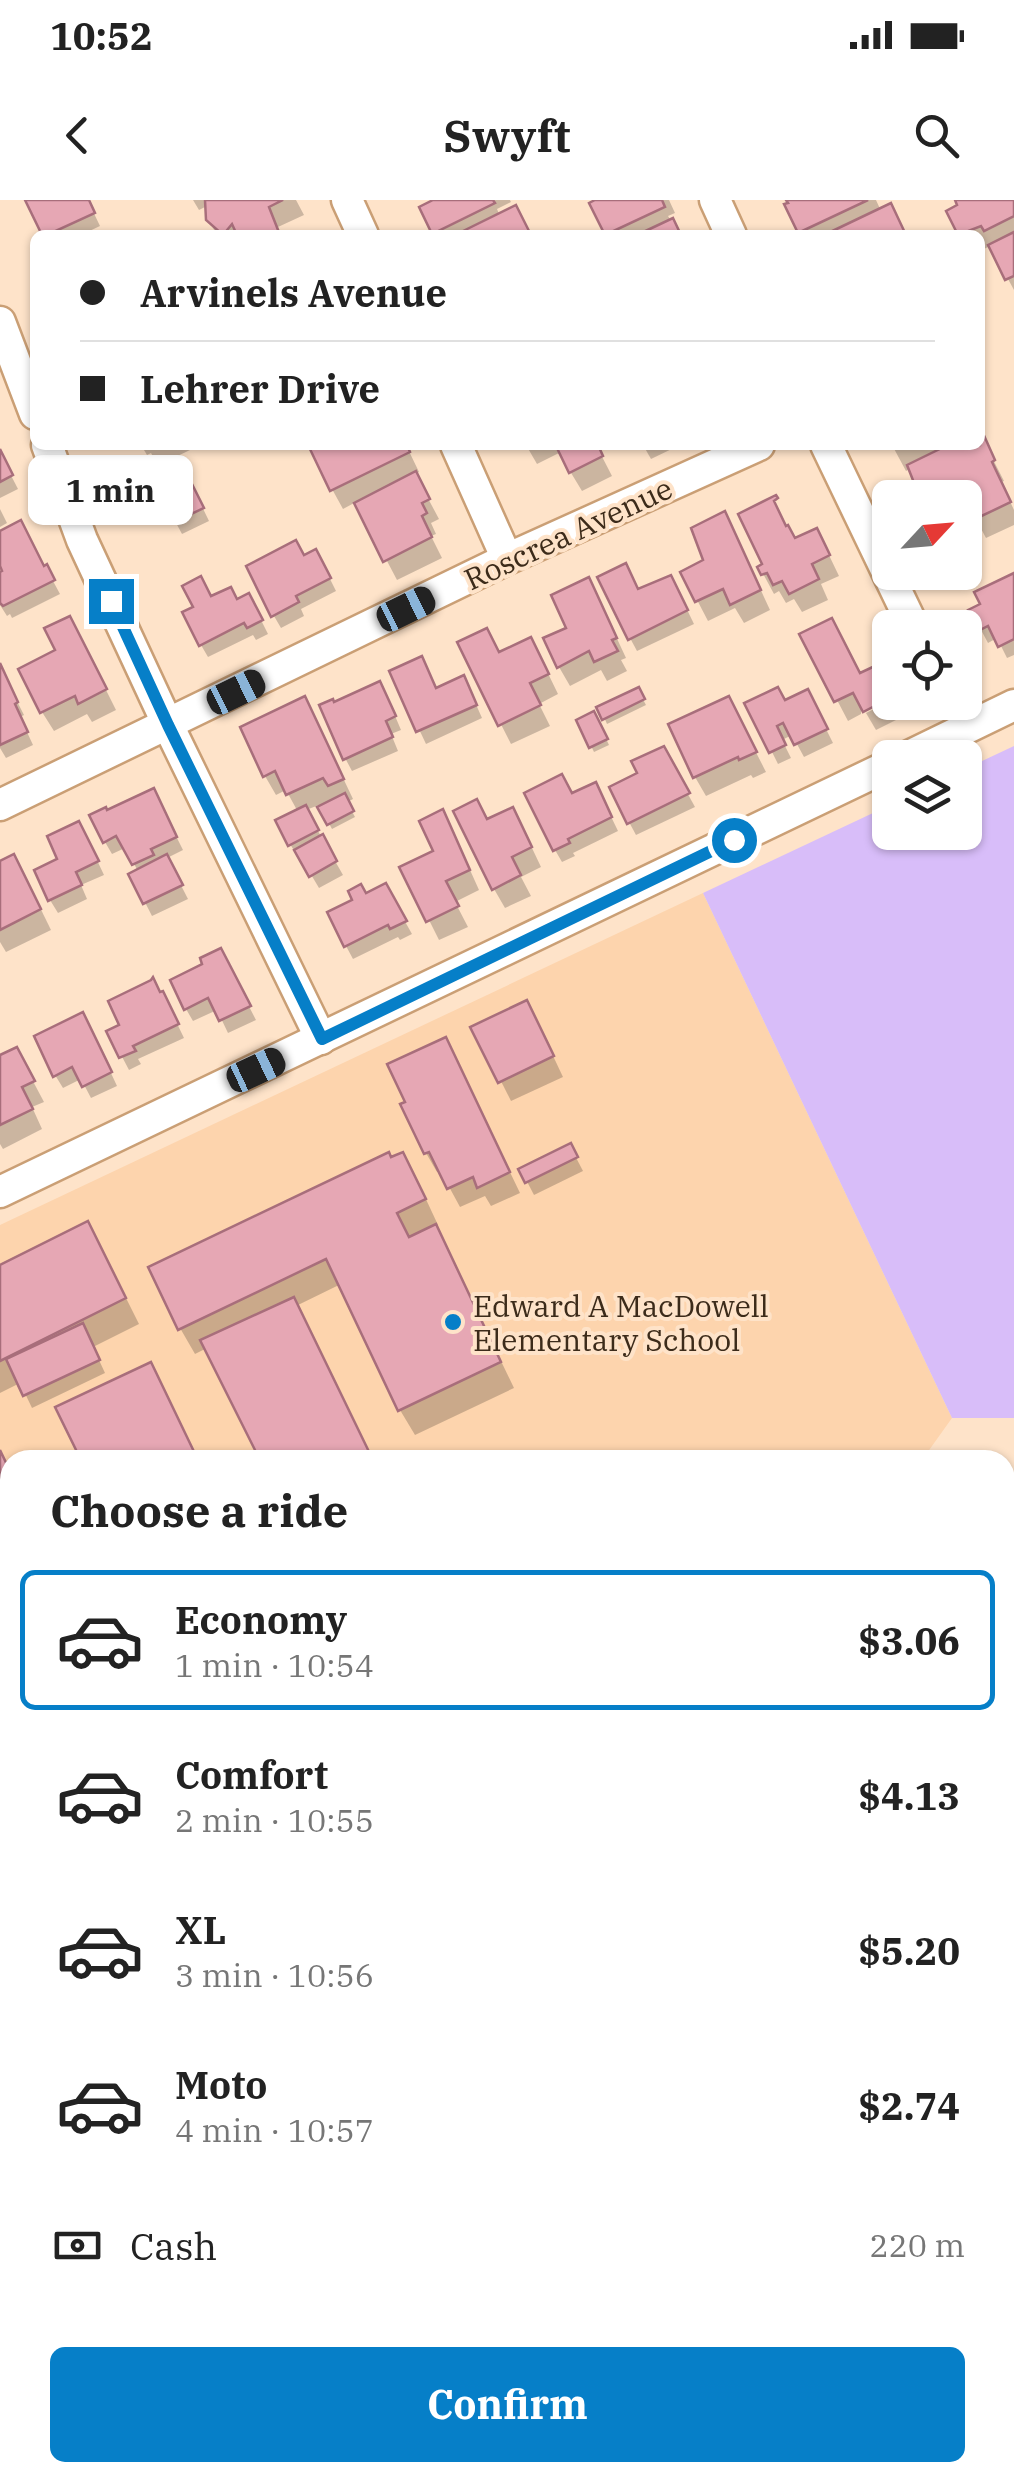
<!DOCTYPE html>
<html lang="en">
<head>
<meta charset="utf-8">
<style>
  :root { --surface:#fff; --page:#f6f6f6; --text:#222; --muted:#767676; --line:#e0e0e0; --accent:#067fc8 }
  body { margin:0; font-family:"IBM Plex Serif",serif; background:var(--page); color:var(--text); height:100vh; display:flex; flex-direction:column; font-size:38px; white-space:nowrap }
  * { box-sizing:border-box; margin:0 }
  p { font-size:32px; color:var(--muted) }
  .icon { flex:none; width:55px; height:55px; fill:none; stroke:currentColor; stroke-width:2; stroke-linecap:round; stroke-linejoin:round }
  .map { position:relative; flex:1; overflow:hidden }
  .details { position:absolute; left:0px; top:1250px; width:1015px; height:1032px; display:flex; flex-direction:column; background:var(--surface); border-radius:30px 30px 0 0; box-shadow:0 2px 8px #0004 }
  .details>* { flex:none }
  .banner { position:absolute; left:30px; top:30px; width:955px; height:220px; border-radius:15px; box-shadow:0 2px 8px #0004; display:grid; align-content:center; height:220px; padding:0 50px; background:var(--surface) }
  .needle { width:65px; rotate:64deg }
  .buttons { position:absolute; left:872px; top:280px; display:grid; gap:20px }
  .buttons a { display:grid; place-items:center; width:110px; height:110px; border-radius:15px; background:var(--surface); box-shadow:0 2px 8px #0004; font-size:50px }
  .end { position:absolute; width:45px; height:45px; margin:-22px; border:12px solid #067fc8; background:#fff; box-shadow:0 0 0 5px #fff }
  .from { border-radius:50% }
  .bubble { position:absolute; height:70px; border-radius:15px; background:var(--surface); box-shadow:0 2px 8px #0004; font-size:32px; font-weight:700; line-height:70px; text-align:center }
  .car { position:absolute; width:30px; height:60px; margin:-30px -15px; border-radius:12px; box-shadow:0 0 8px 2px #0007; background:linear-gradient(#222 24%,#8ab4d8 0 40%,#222 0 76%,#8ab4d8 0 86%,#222 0) }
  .banner b { display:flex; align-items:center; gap:35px; height:95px; font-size:38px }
  .banner b+b { border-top:2px solid var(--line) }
  .banner i { width:25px; height:25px; background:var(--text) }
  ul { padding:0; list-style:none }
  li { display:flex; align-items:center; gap:30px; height:140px; margin:0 20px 15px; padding:0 30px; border:5px solid transparent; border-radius:15px }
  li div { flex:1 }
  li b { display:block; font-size:38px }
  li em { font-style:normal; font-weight:700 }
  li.active { border-color:var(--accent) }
  li>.icon { width:90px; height:90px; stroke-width:1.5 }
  h2 { padding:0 50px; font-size:45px; line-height:120px }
  .pay { display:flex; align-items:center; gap:25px; height:110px; padding:0 50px; font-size:38px }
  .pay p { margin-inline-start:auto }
  .cta { display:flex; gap:20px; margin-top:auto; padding:20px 50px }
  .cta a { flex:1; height:115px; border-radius:15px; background:var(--accent); color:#fff; font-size:40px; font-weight:700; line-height:115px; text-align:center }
  .status { display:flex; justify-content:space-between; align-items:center; height:70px; padding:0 50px; background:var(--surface); direction:ltr }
  .status svg { height:28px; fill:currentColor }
  header { display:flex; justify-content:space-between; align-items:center; height:130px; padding:0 50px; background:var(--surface); font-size:45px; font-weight:700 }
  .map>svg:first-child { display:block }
  .built { fill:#fdd4ad }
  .park { fill:#d8bdf9 }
  .shadow { fill:#0003 }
  .building { fill:#e6a7b4; stroke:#a86e7b; stroke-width:2.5 }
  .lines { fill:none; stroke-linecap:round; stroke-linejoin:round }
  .street-casing { stroke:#ca9f75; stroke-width:35 }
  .highway-casing { stroke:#ca9f75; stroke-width:60 }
  .street { stroke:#fff; stroke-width:30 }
  .highway { stroke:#fff; stroke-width:55 }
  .route { stroke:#067fc8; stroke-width:12 }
  .poi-dot { fill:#067fc8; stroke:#fee3c9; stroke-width:4 }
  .labels { text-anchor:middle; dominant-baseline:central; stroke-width:8; stroke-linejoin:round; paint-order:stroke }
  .street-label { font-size:30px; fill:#3c2b1a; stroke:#fee3c9 }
  .poi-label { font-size:30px; fill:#3c2b1a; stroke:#fee3c9; text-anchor:start }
</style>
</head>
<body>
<div class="status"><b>10:52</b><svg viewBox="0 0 49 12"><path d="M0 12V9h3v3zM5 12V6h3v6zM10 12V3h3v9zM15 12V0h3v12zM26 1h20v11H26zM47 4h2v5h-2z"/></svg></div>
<header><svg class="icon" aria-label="back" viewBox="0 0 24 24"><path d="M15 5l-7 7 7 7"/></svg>Swyft<svg class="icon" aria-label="search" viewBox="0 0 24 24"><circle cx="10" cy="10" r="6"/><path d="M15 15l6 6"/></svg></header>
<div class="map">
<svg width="1014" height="2281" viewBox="0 0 1014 2281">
  <rect width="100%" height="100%" fill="#fee3c9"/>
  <polygon class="built" points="703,693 952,1218 922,1260 10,1260 10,1412 0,1392 0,1025"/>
  <polygon class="park" points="1014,546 1014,1218 952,1218 703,693 890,605 890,632 965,632 965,569"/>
  <g class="shadow">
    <polygon points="24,0 90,0 88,1 100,26 81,35 44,35 29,3 27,4"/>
    <polygon points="193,0 296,0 304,15 278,27 282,35 217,35 208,19 207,6 199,10"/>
    <polygon points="438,0 510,0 511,2 497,9 500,16 530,35 436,35 422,8"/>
    <polygon points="601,0 669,0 675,13 668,16 680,35 608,35 592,4"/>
    <polygon points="786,0 876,0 881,11 890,6 906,35 802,35"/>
    <polygon points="957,0 1014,0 1014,90 990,46 980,51 980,35 961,35 949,12 961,6"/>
    <polygon points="980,234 1004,281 1001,282 1014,310 1014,325 986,338 970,308 965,310 965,298 923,298 911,268 906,271 892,245 980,245"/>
    <polygon points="141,245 187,245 190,250 163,263 173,283 194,290 209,321 182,334 169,310 149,320 128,278 157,264 151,253 147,255"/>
    <polygon points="318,245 406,245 419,272 415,274 439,319 431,323 436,334 431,336 442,358 397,380 356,302 343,309 332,289"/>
    <polygon points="526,245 596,245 612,276 582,291 559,253 537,264"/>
    <polygon points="643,245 680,245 651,259"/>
    <polygon points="0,254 18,289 0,298"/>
    <polygon points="0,309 7,323 0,327"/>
    <polygon points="787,328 795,341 827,351 839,376 821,384 828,400 802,412 794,399 786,403 779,391 774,394 760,368 766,366"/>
    <polygon points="0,334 43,369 46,368 60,394 12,418 10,414 7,416 0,405 0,375 6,372 0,360"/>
    <polygon points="735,334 770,410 744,423 735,408 708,421 683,373 707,361"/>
    <polygon points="302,355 323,365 336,391 301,409 304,416 281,428 274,416"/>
    <polygon points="1014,375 1014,455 1007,458 997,438 988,443 971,411 983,405"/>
    <polygon points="678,391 694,424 637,451 630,438 638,392"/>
    <polygon points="211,399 236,401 255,408 268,434 256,440 253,435 208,457 201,445"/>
    <polygon points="599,400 626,458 621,460 627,471 607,481 601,470 570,486 559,467 570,429"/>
    <polygon points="803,435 860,476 890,495 861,510 861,514 848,521"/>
    <polygon points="80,438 116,510 92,522 87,514 54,531 42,512 58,451"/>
    <polygon points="460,444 500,455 541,459 558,494 539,504 550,526 511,544"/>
    <polygon points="0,468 24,515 20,517 33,545 6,558 0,548"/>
    <polygon points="392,472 437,490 470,491 482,518 426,544"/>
    <polygon points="638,490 646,505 607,524 600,508"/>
    <polygon points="387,497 401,530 391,534 398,551 352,571 345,558"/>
    <polygon points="890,501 902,517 876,530 866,513"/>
    <polygon points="785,503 814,505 833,543 804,557 792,535 782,540 791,558 778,564 748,504"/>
    <polygon points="594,514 609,545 594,552 579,521"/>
    <polygon points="315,519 353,599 347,602 355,617 332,629 319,605 306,610 343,675 319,688 300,656 298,657 290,644 298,612 286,590 276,595 265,576"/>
    <polygon points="739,519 766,572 753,578 751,575 706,596 695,577"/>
    <polygon points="663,549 695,607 636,635 629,622 640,574"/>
    <polygon points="572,596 602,598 618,631 573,653 575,656 562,662 555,650"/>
    <polygon points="160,604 183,650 167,658 188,699 152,716 131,675 138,671 125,648 112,654 105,642"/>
    <polygon points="488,622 523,629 541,667 521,677 531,696 505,708 494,689"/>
    <polygon points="453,632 479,690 455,702 468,727 439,740 403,668 436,652"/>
    <polygon points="86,637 104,675 81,685 87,699 58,713 50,700 61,660"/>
    <polygon points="0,664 25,677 51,730 6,752 0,742"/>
    <polygon points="385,686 412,734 400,740 398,737 353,759 346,746 365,696"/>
    <polygon points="227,764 256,820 228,833 217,810 193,821 186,809"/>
    <polygon points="169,807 184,838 138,859 141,864 129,870 109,832"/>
    <polygon points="537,822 563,877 511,901 474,828"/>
    <polygon points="90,828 117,886 91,898 81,879 63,888 55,875"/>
    <polygon points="0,857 27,870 44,902 32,907 42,929 3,949 0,944"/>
    <polygon points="456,859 520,993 491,1006 485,996 460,1007 441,972 437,972 426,953"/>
    <polygon points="570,946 583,971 534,995 521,970"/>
    <polygon points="417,980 438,1025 435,1027 449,1053 514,1188 415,1235 400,1210 341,1084 296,1106 373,1260 263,1260 207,1148 195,1154 180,1128"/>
    <polygon points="102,1050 139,1124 93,1147 105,1173 32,1208 20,1183 0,1193 0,1067"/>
    <polygon points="10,1376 10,1409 1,1413 0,1381"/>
    <polygon points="0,1466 10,1476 10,1605 0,1610"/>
    <polygon points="0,1887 10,1904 10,1918 0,1922"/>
    <polygon points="0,1925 7,1938 10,1937 10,1999 0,2004"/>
    <polygon points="0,2071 10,2074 10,2161 0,2154"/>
    <polygon points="91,2272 170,2272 173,2277 170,2281 90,2281 88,2277"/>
  </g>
  <g class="building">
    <polygon points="25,0 89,0 95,13 47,35 42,35"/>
    <polygon points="205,0 283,0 269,7 280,35 237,35 232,24 223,35 206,20"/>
    <polygon points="433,0 493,0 495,3 432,34 419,7"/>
    <polygon points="595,0 662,0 665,7 605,35 589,3"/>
    <polygon points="786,0 868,0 798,33 784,4 788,3"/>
    <polygon points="955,0 1014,0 1014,16 984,31 981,26 958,35 946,11 957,5"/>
    <polygon points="891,3 906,35 824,35"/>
    <polygon points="516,5 531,35 455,35"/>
    <polygon points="673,18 681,35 637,35"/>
    <polygon points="1014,32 1014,76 1005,80 988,45"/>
    <polygon points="982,231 995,260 992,262 1011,302 973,320 965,304 965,298 962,298 958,289 942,296 940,291 920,298 907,265 948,245 980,245"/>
    <polygon points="312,245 407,245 410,252 330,291 309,247"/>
    <polygon points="552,245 598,245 603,256 569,273 556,246 553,247"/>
    <polygon points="0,249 13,275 0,282"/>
    <polygon points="163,258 173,280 187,274 204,308 172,323 160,298 139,308 124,277"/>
    <polygon points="416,271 430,299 422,303 427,313 422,316 432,337 383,362 354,303"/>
    <polygon points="776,295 778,298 774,301 786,326 788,325 795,338 817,328 830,355 812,364 819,379 789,394 782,381 773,385 767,373 761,375 757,367 762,364 738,314"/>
    <polygon points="725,311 761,390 730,405 723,389 695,402 680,372 703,360 691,328"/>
    <polygon points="21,320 44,366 47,364 55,380 3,406 0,403 0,372 2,371 0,366 0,331"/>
    <polygon points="296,340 304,355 316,349 331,378 296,396 299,402 271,417 246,366"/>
    <polygon points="626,363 638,389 671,375 688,410 628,440 597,377"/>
    <polygon points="1014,373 1014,439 998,447 988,426 978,431 968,410 980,404 974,392"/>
    <polygon points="201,376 211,396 231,387 237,399 249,393 263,420 247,428 244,423 199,446 182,412 193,407 182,386"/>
    <polygon points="589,377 617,438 612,440 618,451 594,462 589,451 557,468 543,438 566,428 551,395"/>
    <polygon points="70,416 107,489 78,504 75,496 40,513 18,469 55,450 44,428"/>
    <polygon points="832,418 860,473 877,465 890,491 890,498 863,512 853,493 834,502 799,434"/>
    <polygon points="487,428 499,452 531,437 549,474 530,483 541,505 498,526 457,442"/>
    <polygon points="422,456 436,488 464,475 477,505 416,532 389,471"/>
    <polygon points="0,463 18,502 15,504 28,532 0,545"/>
    <polygon points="380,481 396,516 386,521 393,537 343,560 319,505 333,499 334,502"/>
    <polygon points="639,487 645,499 602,520 596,507"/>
    <polygon points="778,487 785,500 808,489 828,529 794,545 783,523 777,526 786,545 769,553 744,503"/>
    <polygon points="305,496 344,579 328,586 323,578 286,595 275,571 263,577 240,527"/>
    <polygon points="729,496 757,552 739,560 738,557 693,578 668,524"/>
    <polygon points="594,511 608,539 589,548 576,520"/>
    <polygon points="664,546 690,593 627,624 609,587 637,573 631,561"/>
    <polygon points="562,574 572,593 596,582 612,617 568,639 570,643 553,651 524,593"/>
    <polygon points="154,588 177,637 151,649 154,655 132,665 116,636 103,643 89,615 106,607 107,610"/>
    <polygon points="345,593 354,611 327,625 317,607"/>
    <polygon points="477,599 487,619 513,607 532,647 512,657 521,675 492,690 453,611"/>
    <polygon points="306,605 319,630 288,646 275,620"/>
    <polygon points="443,609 470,670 446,681 459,706 426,722 399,667 433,651 419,621"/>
    <polygon points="79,621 99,661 76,672 82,685 48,701 34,670 57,659 47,636"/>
    <polygon points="323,634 337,661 309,677 294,650"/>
    <polygon points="14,654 41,709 0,730 0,661"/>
    <polygon points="167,654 183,685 143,704 128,674"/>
    <polygon points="386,683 407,721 390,729 388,725 344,747 327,712 352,700 348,691 361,684 366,693"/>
    <polygon points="221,748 251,806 219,821 208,798 184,810 170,780 202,764 200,758"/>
    <polygon points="153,777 160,792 163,791 179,824 133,846 136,851 119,858 106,831 119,825 108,801 151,780"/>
    <polygon points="527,800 554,856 498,883 470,827"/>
    <polygon points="83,812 112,872 82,887 72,867 53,877 34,836"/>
    <polygon points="446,837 510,972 477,988 473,977 447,989 429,952 424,954 400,904 405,902 387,864"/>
    <polygon points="17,847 35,881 22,887 33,909 0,925 0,855"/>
    <polygon points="571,943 578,957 525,983 518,969"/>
    <polygon points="389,952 391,957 403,952 426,999 397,1013 409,1037 436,1024 501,1162 398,1211 326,1059 178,1130 148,1067"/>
    <polygon points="88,1021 126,1098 0,1161 0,1065"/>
    <polygon points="294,1097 373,1260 260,1260 200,1140"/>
    <polygon points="83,1123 100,1160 23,1196 6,1159"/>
    <polygon points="151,1162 198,1260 81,1260 55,1207"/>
    <polygon points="0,1250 10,1271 10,1381 0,1360"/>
    <polygon points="7,1375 10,1381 10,1403 0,1407 0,1378"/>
    <polygon points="4,1461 10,1473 10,1483 4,1486 10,1499 10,1520 4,1523 6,1528 0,1530 0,1463"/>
    <polygon points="10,1539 10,1594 5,1583 0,1585 0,1544"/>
    <polygon points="0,1922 7,1936 10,1934 10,1975 0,1979"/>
    <polygon points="2,2065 10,2071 10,2127 0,2140 0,2067"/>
    <polygon points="88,2272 151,2272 144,2281 91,2281 85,2277"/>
  </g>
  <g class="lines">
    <defs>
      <g id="street">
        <polyline points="347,0 363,35"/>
        <polyline points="715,0 731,35"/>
        <polyline points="0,122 35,214"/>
        <polyline points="47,245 82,340 168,525 321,839"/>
        <polyline points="456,245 507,359"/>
        <polyline points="826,245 914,428"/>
        <polyline points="905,558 1014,505"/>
        <polyline points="0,605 507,359 759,245"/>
        <polyline points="0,992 890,565"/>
        <polyline points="0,1762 10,1782"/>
        <polyline points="0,2265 10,2251"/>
      </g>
      <g id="highway">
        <polyline points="1005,1526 1014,1514"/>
        <polyline points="1005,1740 1014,1728"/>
        <polyline points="357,2281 364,2272"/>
        <polyline points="455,2281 461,2272"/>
        <polyline points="599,2281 606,2272"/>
      </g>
    </defs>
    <use href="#street" class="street-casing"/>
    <use href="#highway" class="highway-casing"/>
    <use href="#street" class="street"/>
    <use href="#highway" class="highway"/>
  </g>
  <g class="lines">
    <polyline class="route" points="111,401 168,525 322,839 734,640"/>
  </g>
  <circle class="poi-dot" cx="453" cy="1122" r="10"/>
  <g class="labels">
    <g class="street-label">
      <text transform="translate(568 333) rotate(-25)">Roscrea Avenue</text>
    </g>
    <g class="poi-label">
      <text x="473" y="1105">Edward A MacDowell<tspan x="473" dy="34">Elementary School</tspan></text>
    </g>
  </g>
</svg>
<div class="buttons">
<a><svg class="needle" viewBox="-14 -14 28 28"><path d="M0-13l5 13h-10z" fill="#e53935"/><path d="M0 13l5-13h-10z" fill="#767676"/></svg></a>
<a><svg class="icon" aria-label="locate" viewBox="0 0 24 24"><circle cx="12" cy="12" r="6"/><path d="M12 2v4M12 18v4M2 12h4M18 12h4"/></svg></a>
<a><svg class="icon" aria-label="layers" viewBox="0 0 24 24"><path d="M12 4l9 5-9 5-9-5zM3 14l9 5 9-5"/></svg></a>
</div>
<i class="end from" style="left:734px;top:640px"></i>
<i class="end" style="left:111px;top:401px"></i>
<div class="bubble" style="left:28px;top:255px;width:165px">1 min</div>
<i class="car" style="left:406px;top:409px;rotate:64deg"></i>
<i class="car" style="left:236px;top:492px;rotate:64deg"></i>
<i class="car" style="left:256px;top:870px;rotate:65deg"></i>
<div class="banner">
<b><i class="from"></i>Arvinels Avenue</b>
<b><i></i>Lehrer Drive</b>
</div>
<section class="details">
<h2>Choose a ride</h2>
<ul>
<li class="active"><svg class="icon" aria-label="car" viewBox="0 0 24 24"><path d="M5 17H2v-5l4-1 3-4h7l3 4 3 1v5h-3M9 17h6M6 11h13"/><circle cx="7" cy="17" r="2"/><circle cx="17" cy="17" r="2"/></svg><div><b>Economy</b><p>1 min · 10:54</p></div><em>$3.06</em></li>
<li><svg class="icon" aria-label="car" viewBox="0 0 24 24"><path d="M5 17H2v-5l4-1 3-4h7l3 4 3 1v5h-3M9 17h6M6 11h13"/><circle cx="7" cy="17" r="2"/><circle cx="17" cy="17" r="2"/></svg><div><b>Comfort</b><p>2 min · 10:55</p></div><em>$4.13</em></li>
<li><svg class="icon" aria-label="car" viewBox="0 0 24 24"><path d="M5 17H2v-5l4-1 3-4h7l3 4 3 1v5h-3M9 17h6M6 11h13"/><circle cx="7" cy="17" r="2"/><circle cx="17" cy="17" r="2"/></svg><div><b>XL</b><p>3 min · 10:56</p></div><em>$5.20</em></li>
<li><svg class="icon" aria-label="car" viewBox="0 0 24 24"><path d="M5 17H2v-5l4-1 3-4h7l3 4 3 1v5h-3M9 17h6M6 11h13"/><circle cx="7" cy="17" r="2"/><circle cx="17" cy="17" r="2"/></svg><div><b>Moto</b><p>4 min · 10:57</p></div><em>$2.74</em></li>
</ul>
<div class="pay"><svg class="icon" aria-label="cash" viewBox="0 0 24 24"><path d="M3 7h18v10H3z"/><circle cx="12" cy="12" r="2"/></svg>Cash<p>220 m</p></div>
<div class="cta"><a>Confirm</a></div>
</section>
</div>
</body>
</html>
